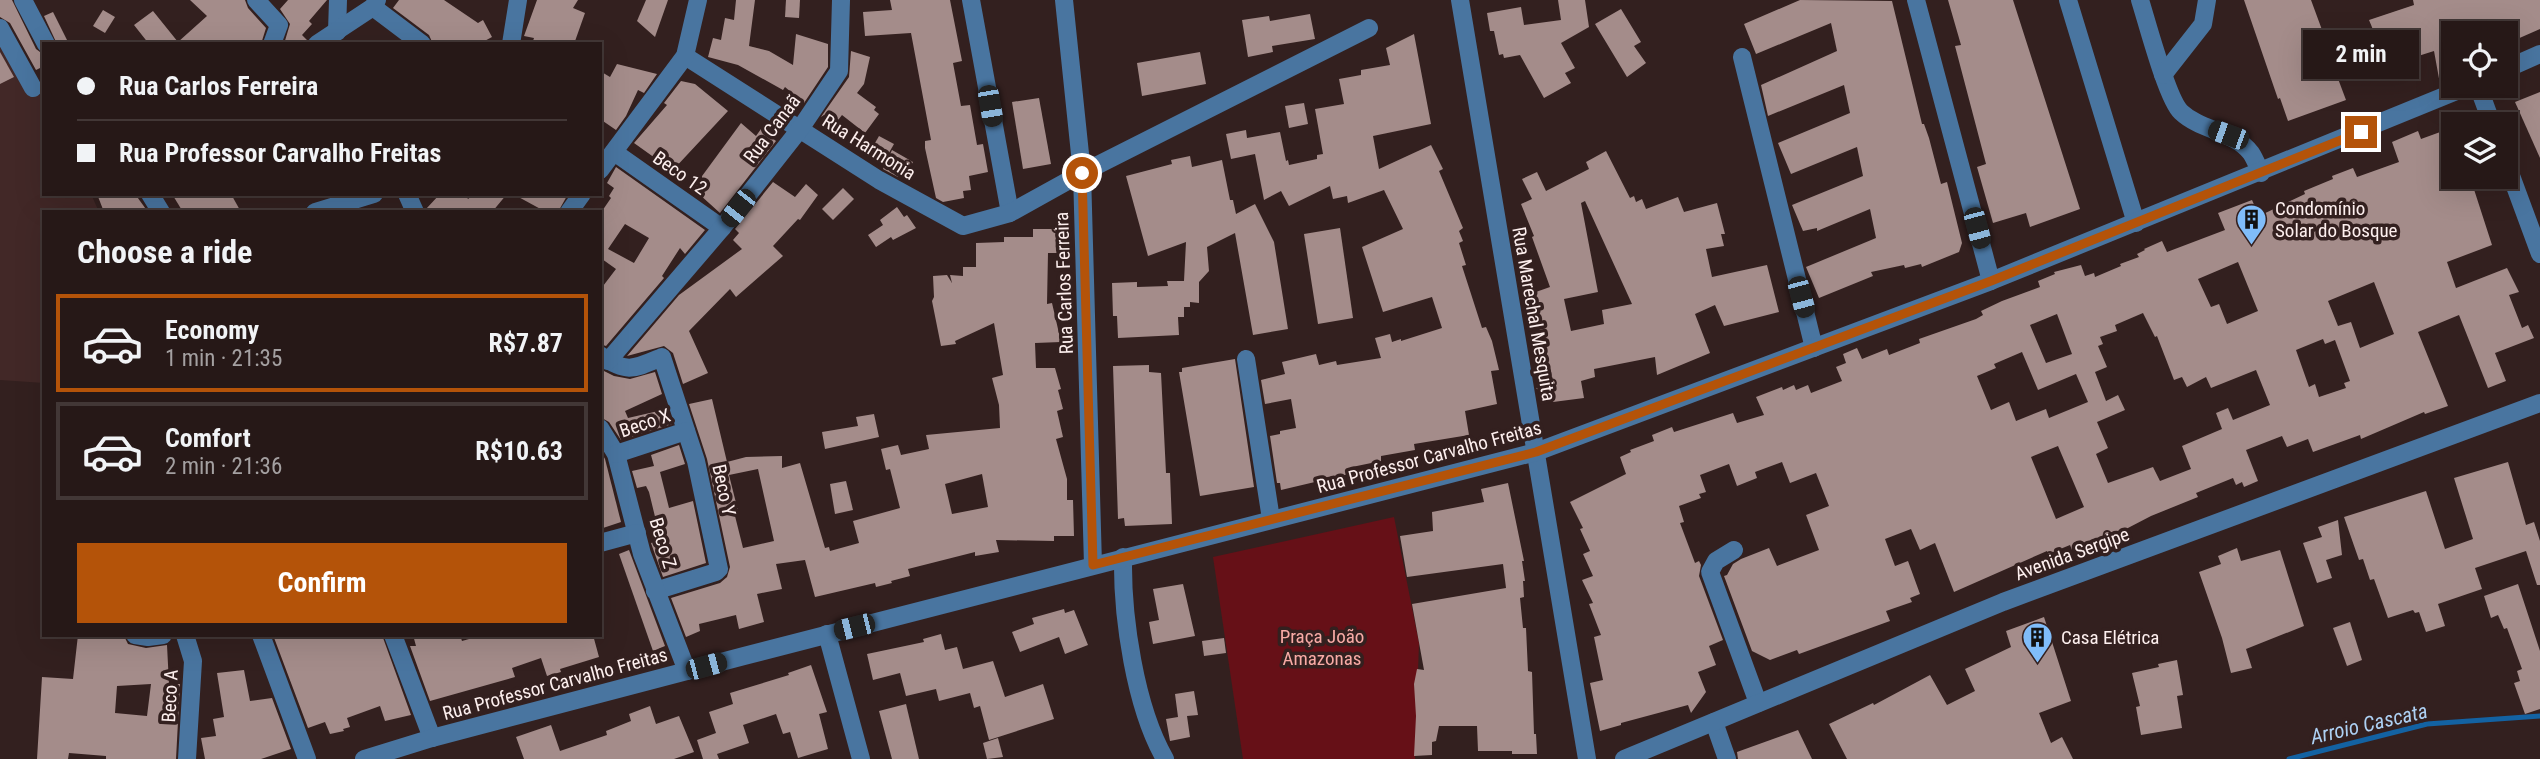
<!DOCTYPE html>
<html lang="en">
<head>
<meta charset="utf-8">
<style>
  :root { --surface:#261817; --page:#2e2120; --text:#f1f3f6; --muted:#a4a0a1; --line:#423736; --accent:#b45309 }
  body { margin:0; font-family:"Roboto Condensed",sans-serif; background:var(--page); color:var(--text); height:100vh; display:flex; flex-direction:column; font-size:26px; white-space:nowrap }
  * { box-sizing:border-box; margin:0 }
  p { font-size:23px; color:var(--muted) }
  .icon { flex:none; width:38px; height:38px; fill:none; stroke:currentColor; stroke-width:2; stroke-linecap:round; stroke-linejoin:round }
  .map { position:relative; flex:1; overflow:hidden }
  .sheet { position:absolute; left:42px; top:210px; width:560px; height:427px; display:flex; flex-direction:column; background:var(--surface); border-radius:0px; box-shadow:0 7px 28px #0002,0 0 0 2px var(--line) }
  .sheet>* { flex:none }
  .guide { position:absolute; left:42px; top:42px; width:560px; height:154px; border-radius:0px; box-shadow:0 7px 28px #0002,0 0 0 2px var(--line); display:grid; align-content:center; height:154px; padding:0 35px; background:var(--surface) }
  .buttons { position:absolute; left:2441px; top:21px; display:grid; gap:14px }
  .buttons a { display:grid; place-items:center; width:77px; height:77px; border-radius:0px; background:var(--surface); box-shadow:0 7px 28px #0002,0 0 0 2px var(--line); font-size:35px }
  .end { position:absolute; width:32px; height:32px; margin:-16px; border:9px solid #b45309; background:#fff; box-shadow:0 0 0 4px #fff }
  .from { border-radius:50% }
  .bubble { position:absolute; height:49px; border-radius:0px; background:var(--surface); box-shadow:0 7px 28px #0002,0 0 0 2px var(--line); font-size:23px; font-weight:700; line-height:49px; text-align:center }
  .car { position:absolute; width:21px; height:42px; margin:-21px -10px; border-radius:9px; box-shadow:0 0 5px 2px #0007; background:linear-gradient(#222 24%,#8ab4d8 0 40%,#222 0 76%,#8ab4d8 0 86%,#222 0) }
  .guide b { display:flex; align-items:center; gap:24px; height:66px; font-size:26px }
  .guide b+b { border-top:2px solid var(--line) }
  .guide i { width:18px; height:18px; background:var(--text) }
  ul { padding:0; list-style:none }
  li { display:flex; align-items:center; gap:21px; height:98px; margin:0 14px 10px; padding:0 21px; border:4px solid var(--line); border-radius:0px }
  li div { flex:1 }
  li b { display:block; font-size:26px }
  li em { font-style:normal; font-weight:700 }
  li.current { border-color:var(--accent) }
  li>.icon { width:63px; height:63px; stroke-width:1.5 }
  h2 { padding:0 35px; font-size:32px; line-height:84px }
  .button { display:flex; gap:14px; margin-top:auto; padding:14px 35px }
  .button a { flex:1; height:80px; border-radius:0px; background:var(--accent); color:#fff; font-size:28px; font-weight:700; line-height:80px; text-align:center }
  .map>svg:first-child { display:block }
  .built { fill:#422827 }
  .green { fill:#661017 }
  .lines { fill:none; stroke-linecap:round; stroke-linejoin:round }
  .stream { stroke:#1362a2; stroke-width:5 }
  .building { fill:#a48c8a; fill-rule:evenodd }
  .minor { stroke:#4975a0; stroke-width:18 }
  .route { stroke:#b45309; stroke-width:9 }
  .labels { text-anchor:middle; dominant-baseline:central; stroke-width:7; stroke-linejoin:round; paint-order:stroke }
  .street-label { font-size:19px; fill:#fdefee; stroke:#33201f }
  .poi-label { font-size:19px; fill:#fdefee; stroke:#33201f; text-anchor:start }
  .park-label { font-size:19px; fill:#f9aba6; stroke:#33201f }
  .water-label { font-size:21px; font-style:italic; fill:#add0f3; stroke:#33201f }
</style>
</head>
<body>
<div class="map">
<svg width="2540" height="759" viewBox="0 0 2540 759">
  <rect width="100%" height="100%" fill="#33201f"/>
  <polygon class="built" points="0,34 44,102 44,194 91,194 99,212 44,212 44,383 0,380"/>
  <polygon class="green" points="1394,517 1419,643 1415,759 1243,759 1213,557"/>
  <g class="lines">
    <polyline class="stream" points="2289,759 2427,724 2540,716"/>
  </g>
  <g class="building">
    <polygon points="0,0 12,0 36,49 44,55 44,66 36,70 10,23 0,17"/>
    <polygon points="190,0 245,0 248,8 266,28 261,44 149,44 134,25 153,11 178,42 207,16"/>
    <polygon points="288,0 327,0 309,21 312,24 302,35 307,40 306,44 284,44 290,24 280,9"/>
    <polygon points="399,0 444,0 478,23 483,20 492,37 479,44 433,44 429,35 393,8"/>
    <polygon points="537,0 578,0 573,8 585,13 574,44 532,44 534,38 524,36"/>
    <polygon points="646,0 668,0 655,37 637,21"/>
    <polygon points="736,0 755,0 749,46 769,51 793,65 796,34 828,44 828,67 804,103 785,87 783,90 738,65 708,57 713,38 721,40 725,18 734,20"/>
    <polygon points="786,0 800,0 799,18 785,17"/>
    <polygon points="890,0 950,0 962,61 953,63 961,106 970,105 977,145 983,144 988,172 969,176 971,190 963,191 964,198 943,202 936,198 925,148 925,141 931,140 911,33 865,36 863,12 892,10"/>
    <polygon points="1558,0 1585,0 1589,27 1561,43 1575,68 1565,73 1571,83 1544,98 1520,55 1504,58 1503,54 1499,55 1494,31 1490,31 1487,13 1521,7 1524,25 1561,20"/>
    <polygon points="1800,0 1892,1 1922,124 1924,124 1929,138 1941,184 1947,182 1962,243 1959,252 1922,267 1921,264 1905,268 1904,265 1871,272 1873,276 1819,298 1806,267 1876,238 1870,209 1817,231 1817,228 1803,231 1792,205 1863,176 1857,147 1791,174 1778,143 1850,113 1844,85 1768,116 1761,85 1837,51 1831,23 1756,54 1744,24"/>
    <polygon points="1948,0 2013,0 2080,209 2030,227 2026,213 1993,223 1977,167 1986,164 1955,46 1961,45"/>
    <polygon points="2244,0 2311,0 2339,76 2337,76 2346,100 2288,121 2280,98 2278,99"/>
    <polygon points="2413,0 2540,0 2540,29 2515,40 2511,30 2504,33 2454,33 2454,50 2448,51 2453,80 2448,82 2440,84 2434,51 2393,64 2396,71 2381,77 2367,34 2374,32 2369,20 2414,5"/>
    <polygon points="1621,9 1641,42 1634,46 1646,63 1627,77 1595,24"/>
    <polygon points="103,10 115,17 105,33 93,26"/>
    <polygon points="53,12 69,44 57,44 44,16"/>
    <polygon points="1310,14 1315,39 1272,46 1273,52 1248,57 1242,20 1269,16 1270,21"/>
    <polygon points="1414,34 1431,124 1373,136 1379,169 1431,145 1443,169 1439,171 1463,228 1459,231 1463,241 1459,243 1466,265 1462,266 1482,328 1486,327 1492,341 1499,370 1491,371 1497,404 1465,411 1469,435 1414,444 1415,450 1381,456 1381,461 1352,467 1353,473 1281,490 1280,483 1277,483 1270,436 1280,434 1280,431 1296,428 1291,399 1265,404 1261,380 1285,374 1282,362 1316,354 1319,365 1336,361 1337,365 1381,358 1375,338 1390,334 1392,342 1401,339 1401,341 1442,328 1432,297 1383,312 1362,247 1403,229 1384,190 1348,203 1347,196 1333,199 1330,186 1289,206 1281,191 1264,200 1255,154 1231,159 1226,134 1246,130 1247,138 1280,132 1286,161 1288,160 1289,165 1317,159 1317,155 1323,154 1315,109 1344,104 1339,79 1361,75 1361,70 1390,65 1386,48"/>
    <polygon points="851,51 870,57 864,84 857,93 876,107 874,110 879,114 865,133 842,115 835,124 824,115 821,117 849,77"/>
    <polygon points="0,52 14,77 0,84"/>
    <polygon points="1200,52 1206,84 1142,96 1137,63"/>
    <polygon points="617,64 657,74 644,93 638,90 626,116 616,130 600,119 600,71 610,77"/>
    <polygon points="681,81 695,84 728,111 673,170 657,154 655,158 634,143 667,105 664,103"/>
    <polygon points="2540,92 2540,158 2515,102"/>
    <polygon points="1039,98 1051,164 1023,169 1012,102"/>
    <polygon points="1304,103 1308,124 1289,128 1285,106"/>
    <polygon points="741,123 756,136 761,129 776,141 720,213 699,194 701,191 694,187"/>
    <path d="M2454 127V177H2470L2492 245 2447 262 2456 288 2507 268 2519 292 2509 295 2522 328 2528 325 2534 338 2495 353 2506 381 2488 388 2459 315 2418 332 2448 406 2425 414 2424 412 2361 439 2360 435 2313 452 2308 439 2287 447 2282 436 2246 450 2258 481 2244 487 2242 482 2236 485 2233 478 2196 493 2198 497 2151 516 2126 529 2072 550 2070 545 2048 554 2047 551 1954 592 1935 543 1920 550 1911 529 1885 539 1895 566 1908 561 1920 594 1910 598 1912 602 1886 611 1890 621 1799 654 1797 650 1770 660 1752 651 1724 576 1727 575 1733 564 1741 559 1769 548 1777 566 1819 550 1806 515 1829 506 1816 473 1790 483 1782 462 1755 472 1757 478 1737 486 1729 464 1700 475 1706 492 1699 494 1701 498 1679 506 1684 522 1680 523 1695 563 1699 561 1701 565 1699 576 1723 640 1709 646 1716 665 1698 672 1706 692 1691 713 1688 705 1621 723V725L1600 731 1590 683 1603 680 1594 637 1601 635 1589 604 1593 603 1582 580 1593 576 1583 554 1590 551 1580 529 1583 528 1570 502 1626 474 1620 457 1631 452 1630 450 1654 441 1652 435 1672 427 1674 432 1733 413 1737 423 1764 415 1756 397 1782 387 1783 390 1794 385 1796 390 1808 385 1811 393 1842 381 1836 367 1846 363 1843 354 1857 348 1862 359 1887 349 1889 355 1920 343 1919 339 1976 319 1983 315 1981 311 2002 301 2040 287 2038 281 2055 274 2054 272 2081 265 2085 276 2094 273 2095 277 2121 266 2120 264 2139 257 2137 254 2145 250 2144 249 2162 241 2167 252 2225 230 2218 213 2252 200 2259 216 2305 194 2304 191 2333 179 2332 176 2353 168 2357 177 2399 162 2392 142 2418 131 2421 139ZM2238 262 2258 311 2227 324 2219 304 2211 307 2198 279ZM2374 282 2394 334 2360 348 2351 322 2338 326 2328 301ZM2143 313 2155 337 2157 336 2174 380 2182 377 2187 387 2206 377 2211 388 2256 370 2270 405 2233 420 2228 408 2216 413 2222 429 2182 446 2191 469 2160 481 2153 467 2108 483 2096 454 2108 448 2097 422 2125 410 2118 395 2106 401 2095 372 2107 367 2098 346 2103 344 2100 337 2117 331 2115 325ZM2057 314 2072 354 2046 363 2030 325ZM2323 339 2325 344 2335 340 2350 381 2344 383 2346 388 2319 397 2315 384 2309 387 2296 350ZM2022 352 2038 390 2076 374 2088 402 2049 418 2046 409 2016 421 2009 402 1991 410 1977 376 1996 368 1994 364ZM2058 446 2084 507 2056 519 2031 457Z"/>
    <polygon points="879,136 894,144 886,158 871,150"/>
    <polygon points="892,150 913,162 905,175 901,172 898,177 883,169"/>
    <path d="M1606 151 1630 198 1634 196 1636 202 1642 199 1646 209 1678 197 1684 212 1717 203 1725 234H1721L1724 246 1706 249 1712 277 1767 265 1779 312 1724 326 1715 305 1695 314 1710 353 1657 375 1655 357 1594 369 1595 377 1581 381 1584 398 1553 402 1536 388 1550 386 1533 293 1550 287 1532 237 1534 236 1521 204 1532 199 1522 179 1537 172 1546 191 1589 169 1586 162ZM1585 201 1632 304 1602 310 1604 324 1571 331 1564 299 1598 292 1581 203Z"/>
    <polygon points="1190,156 1192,167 1222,160 1230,200 1233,200 1236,214 1255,204 1274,242 1288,329 1253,335 1235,233 1207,247 1209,271 1199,282 1199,303 1190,302 1190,307 1184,307 1184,317 1178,317 1179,335 1118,338 1117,316 1113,316 1112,283 1137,282 1137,287 1168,286 1167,281 1184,281 1186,242 1148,256 1126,176 1172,164 1171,160"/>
    <path d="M616 167 705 230 685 254 680 248 662 276 664 278 606 346 600 344V290L616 269 602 259 600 262V214L611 198 609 196 614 188 607 183ZM625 224 649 238 634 263 608 249Z"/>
    <polygon points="773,182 795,197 806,184 818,195 800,220 798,219 773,246 783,256 736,297 730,289 689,331 708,373 683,384 673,353 664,346 627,356 679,295 742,249 733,240 739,233 735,229"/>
    <polygon points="843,188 854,199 833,220 822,209"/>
    <polygon points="97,194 135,194 148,212 104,212"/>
    <polygon points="172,194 231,194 241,212 183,212"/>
    <polygon points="440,194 465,194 468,199 474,194 507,194 492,212 426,212 426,209"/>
    <polygon points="513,194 568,194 558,212 546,212"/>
    <polygon points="897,207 904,217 907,215 916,228 893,240 891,237 876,247 868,235 883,225 880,220"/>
    <polygon points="1340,228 1353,318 1318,324 1304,234"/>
    <path d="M1033 229H1059L1060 253H1048L1047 304 1052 303 1061 342 1035 343 1036 368H1055L1061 389 1058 390 1063 409 1057 411 1063 437 1056 439 1067 479V500H1073L1074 536H1054V541L996 540 999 552 975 556V552L908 569 910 576 891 581 892 583 876 587 875 583 815 597 805 560 776 564 782 589 757 594 764 622 739 629 736 615 699 624 700 631 686 637 671 598 720 583 727 577 730 567 707 459 689 404 712 399 727 462 746 457 782 456V468L800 463 825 548 829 547 830 551 859 543 853 521 900 508 890 469 886 470 881 449 898 445 901 455 929 449 926 435 1000 428 999 405 992 378 1003 375 994 323 955 341 956 344 941 346 932 301 934 297 933 276 947 275 952 283 950 275 963 276V267H976V243L1004 242V237H1033ZM758 469 774 541 743 548 734 512 738 511 729 475ZM982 474 988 507 952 514 945 484Z"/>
    <polygon points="1235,359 1254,487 1200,496 1179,372 1182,372 1182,368"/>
    <polygon points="1149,365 1149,372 1161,373 1166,473 1170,473 1172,524 1125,526 1124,518 1118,519 1113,366"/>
    <polygon points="600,369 614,376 630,379 655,372 662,394 625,411 628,418 667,409 672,424 621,440 609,422 600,417"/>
    <polygon points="874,414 879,437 825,449 822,432 858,426 856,417"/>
    <polygon points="679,445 685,464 660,472 669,508 693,501 706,563 663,577 651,543 655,542 653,530 658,529 649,492 646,486 637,488 632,471 654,466 651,455"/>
    <polygon points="600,450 605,459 621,522 600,529"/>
    <polygon points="2508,462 2526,525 2534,522 2540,541 2540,585 2537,585 2526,551 2475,568 2482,589 2438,604 2445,626 2426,632 2419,612 2415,613 2413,610 2388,618 2374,579 2370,580 2363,559 2359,560 2344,517 2426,491 2445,549 2473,539 2454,478"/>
    <polygon points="846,481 853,510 835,514 830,484"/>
    <polygon points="1508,483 1524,561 1522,561 1525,581 1523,581 1524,597 1520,598 1523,628 1526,628 1528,671 1532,672 1534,734 1536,734 1537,754 1512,754 1512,751 1478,751 1477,726 1439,726 1436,741 1432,742 1432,755 1414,756 1416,716 1414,684 1417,669 1424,670 1412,604 1506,588 1503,564 1407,577 1400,536 1433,531 1432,512 1484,502 1481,489"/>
    <polygon points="2338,520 2342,555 2326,560 2332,578 2317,583 2303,543 2322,537 2318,527"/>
    <polygon points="2237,548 2241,561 2280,550 2304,626 2246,649 2252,668 2231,673 2222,638 2199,572 2221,564 2218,556"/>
    <polygon points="629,550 665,646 653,651 619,554"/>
    <polygon points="1183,584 1195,636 1153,644 1149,622 1159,620 1153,589"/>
    <polygon points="2518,584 2540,651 2540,709 2525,714 2514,683 2520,681 2517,671 2522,669 2507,628 2504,629 2498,615 2491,618 2484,596"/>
    <polygon points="1064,609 1065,613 1074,610 1088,645 1065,654 1059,637 1020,652 1012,632 1034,624 1032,618"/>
    <polygon points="2044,617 2071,701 2039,713 2051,743 2062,737 2073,759 1847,759 1829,724 1873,703 1874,705 1930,675 1947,705 1975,691 1965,669 2011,647 2006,631"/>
    <polygon points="2350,622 2362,660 2347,666 2333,628"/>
    <polygon points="941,634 945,650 957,647 963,669 993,661 1005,697 1043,684 1054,719 989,740 980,706 974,708 970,693 939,701 936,689 906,696 900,673 873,680 867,654 924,642 923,639"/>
    <path d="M78 635 121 639V636H124L128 644 146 648 167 645 169 684H180L176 759H106V756L69 753 68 759H37L42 677 73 679ZM151 684 147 716 115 713 117 686Z"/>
    <polygon points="273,635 382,635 411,715 385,721 380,706 347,718 350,727 343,729 344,731 330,734 325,722 308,728"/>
    <polygon points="413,635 460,635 462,641 483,635 593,635 599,657 560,669 561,672 547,676 541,658 512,668 515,677 430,701 410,646 416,646"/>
    <polygon points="1224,638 1226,653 1204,656 1202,641"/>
    <polygon points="2177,660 2183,695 2177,696 2182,728 2141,735 2136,707 2140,706 2132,673 2159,667 2158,664"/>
    <polygon points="811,665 827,712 819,714 828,749 798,758 790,732 783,734 776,714 743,725 749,743 717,754 719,759 703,759 697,740 716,733 709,712 733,704 730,693 789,675 788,673"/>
    <polygon points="244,670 250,701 272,698 291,749 261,759 205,759 201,738 216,736 213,719 224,717 217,673"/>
    <polygon points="1194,691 1198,715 1187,716 1190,737 1170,741 1166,719 1178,717 1175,694"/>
    <polygon points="906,704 919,759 892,759 879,711"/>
    <polygon points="650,706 656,724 679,716 694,752 674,759 524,759 516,737 551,725 560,751 607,735 606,731 631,721 629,714"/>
    <polygon points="1798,730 1812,759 1738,759 1737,752"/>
    <polygon points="998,738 1003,757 987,759 983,743"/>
  </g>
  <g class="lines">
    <g class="minor">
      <polyline points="23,0 46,44"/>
      <polyline points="256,0 279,25 272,44"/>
      <polyline points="971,0 1010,213"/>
      <polyline points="1064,0 1082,173 1093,565"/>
      <polyline points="1460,0 1587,759"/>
      <polyline points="1916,0 1991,281"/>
      <polyline points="2068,0 2136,223"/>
      <path d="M2140 0C2147 22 2167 99 2181 112 2201 131 2234 131 2251 153 2255 159 2258 167 2261 173"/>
      <polyline points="373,7 422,44"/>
      <polyline points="0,28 33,88"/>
      <polyline points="337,32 338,0"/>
      <polyline points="317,44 373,7 377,0"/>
      <polyline points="511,44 518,0"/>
      <polyline points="685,56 879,180 963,226 1010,213 1082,173 1369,28"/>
      <polyline points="1742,57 1814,348"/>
      <polyline points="2506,69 2540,54"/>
      <polyline points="2163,75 2203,24 2207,0"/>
      <polyline points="2478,86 2492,124"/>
      <polyline points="614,152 722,228"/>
      <polyline points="2506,162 2540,254"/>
      <polyline points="600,170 685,56 698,0"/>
      <polyline points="150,194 161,212"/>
      <polyline points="407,194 415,212"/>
      <polyline points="315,212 374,194"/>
      <polyline points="569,212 582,194"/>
      <path d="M600 355C627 374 634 369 662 357L696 461 719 569 716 572 655 591"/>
      <polyline points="1246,359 1271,519"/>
      <polyline points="608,361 722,228 800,129 839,71 841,0"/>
      <polyline points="600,428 616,454 642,554 687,671"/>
      <polyline points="616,454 686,431"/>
      <polyline points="600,543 637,533"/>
      <polyline points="1734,550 1716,561 1710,572 1758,703"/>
      <path d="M1123 557C1122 617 1135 707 1165 759"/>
      <polyline points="827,634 861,759"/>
      <polyline points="135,635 148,637 163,635"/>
      <polyline points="185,635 193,661 187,759"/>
      <polyline points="261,635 307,759"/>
      <polyline points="393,635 432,738"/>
      <polyline points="1714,722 1727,759"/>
      <polyline points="364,759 432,738 744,656 1536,452 1991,281 2469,86"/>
      <polyline points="1624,759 2003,602 2540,403"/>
    </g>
  </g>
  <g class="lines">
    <polyline class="route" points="1082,173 1093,565 1536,452 1991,281 2361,132"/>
  </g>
  <defs>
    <symbol id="building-pin" viewBox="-11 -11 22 30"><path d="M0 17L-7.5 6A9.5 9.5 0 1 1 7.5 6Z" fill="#80bdfa" stroke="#33201f"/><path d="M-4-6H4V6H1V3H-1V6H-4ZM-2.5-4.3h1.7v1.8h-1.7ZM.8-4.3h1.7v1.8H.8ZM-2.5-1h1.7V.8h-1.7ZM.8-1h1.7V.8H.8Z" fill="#111"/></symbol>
  </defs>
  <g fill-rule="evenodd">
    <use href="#building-pin" x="2234" y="202" width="35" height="47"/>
    <use href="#building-pin" x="2020" y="620" width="35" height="47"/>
  </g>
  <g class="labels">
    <g class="street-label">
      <text transform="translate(772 129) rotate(-53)">Rua Canaã</text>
      <text transform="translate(869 147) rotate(32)">Rua Harmonia</text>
      <text transform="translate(680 173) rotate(35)">Beco 12</text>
      <text transform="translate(1064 283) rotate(-92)">Rua Carlos Ferreira</text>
      <text transform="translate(1534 314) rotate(80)">Rua Marechal Mesquita</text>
      <text transform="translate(645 423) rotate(-19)">Beco X</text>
      <text transform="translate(1429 457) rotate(-15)">Rua Professor Carvalho Freitas</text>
      <text transform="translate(724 490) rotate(78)">Beco Y</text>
      <text transform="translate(663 543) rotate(73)">Beco Z</text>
      <text transform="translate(2072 554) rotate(-20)">Avenida Sergipe</text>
      <text transform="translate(555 684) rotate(-15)">Rua Professor Carvalho Freitas</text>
      <text transform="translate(170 696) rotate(-87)">Beco A</text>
    </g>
    <g class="poi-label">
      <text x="2275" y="208">Condomínio<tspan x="2275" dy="22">Solar do Bosque</tspan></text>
      <text x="2061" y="637">Casa Elétrica</text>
    </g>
    <g class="park-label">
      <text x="1322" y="636">Praça João<tspan x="1322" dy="22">Amazonas</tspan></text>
    </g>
    <g class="water-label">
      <text transform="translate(2369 724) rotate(-13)">Arroio Cascata</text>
    </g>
  </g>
</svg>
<div class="buttons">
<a><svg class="icon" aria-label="locate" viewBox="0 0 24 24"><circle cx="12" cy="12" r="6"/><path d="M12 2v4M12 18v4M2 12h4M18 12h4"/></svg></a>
<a><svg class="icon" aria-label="layers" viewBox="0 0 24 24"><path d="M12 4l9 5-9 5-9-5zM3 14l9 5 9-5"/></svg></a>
</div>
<i class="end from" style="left:1082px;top:173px"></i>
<i class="end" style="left:2361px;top:132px"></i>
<div class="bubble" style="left:2303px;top:30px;width:116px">2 min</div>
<i class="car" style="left:990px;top:106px;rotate:170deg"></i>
<i class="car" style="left:2228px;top:135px;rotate:290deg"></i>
<i class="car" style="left:738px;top:208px;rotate:218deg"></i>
<i class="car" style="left:1977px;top:228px;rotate:165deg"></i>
<i class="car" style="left:1801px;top:297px;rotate:165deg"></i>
<i class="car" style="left:854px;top:627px;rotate:256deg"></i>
<i class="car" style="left:706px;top:666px;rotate:75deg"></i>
<div class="guide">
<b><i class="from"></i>Rua Carlos Ferreira</b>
<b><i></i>Rua Professor Carvalho Freitas</b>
</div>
<section class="sheet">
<h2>Choose a ride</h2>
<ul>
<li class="current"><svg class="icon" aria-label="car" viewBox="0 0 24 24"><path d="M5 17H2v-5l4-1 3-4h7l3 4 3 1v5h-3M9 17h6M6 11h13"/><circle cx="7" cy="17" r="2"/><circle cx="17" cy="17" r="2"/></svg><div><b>Economy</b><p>1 min · 21:35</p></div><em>R$7.87</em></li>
<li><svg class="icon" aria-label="car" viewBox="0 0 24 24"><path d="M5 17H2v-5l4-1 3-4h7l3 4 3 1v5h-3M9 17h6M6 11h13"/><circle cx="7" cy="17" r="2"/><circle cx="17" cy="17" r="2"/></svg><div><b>Comfort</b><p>2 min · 21:36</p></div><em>R$10.63</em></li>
</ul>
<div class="button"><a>Confirm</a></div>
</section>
</div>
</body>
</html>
